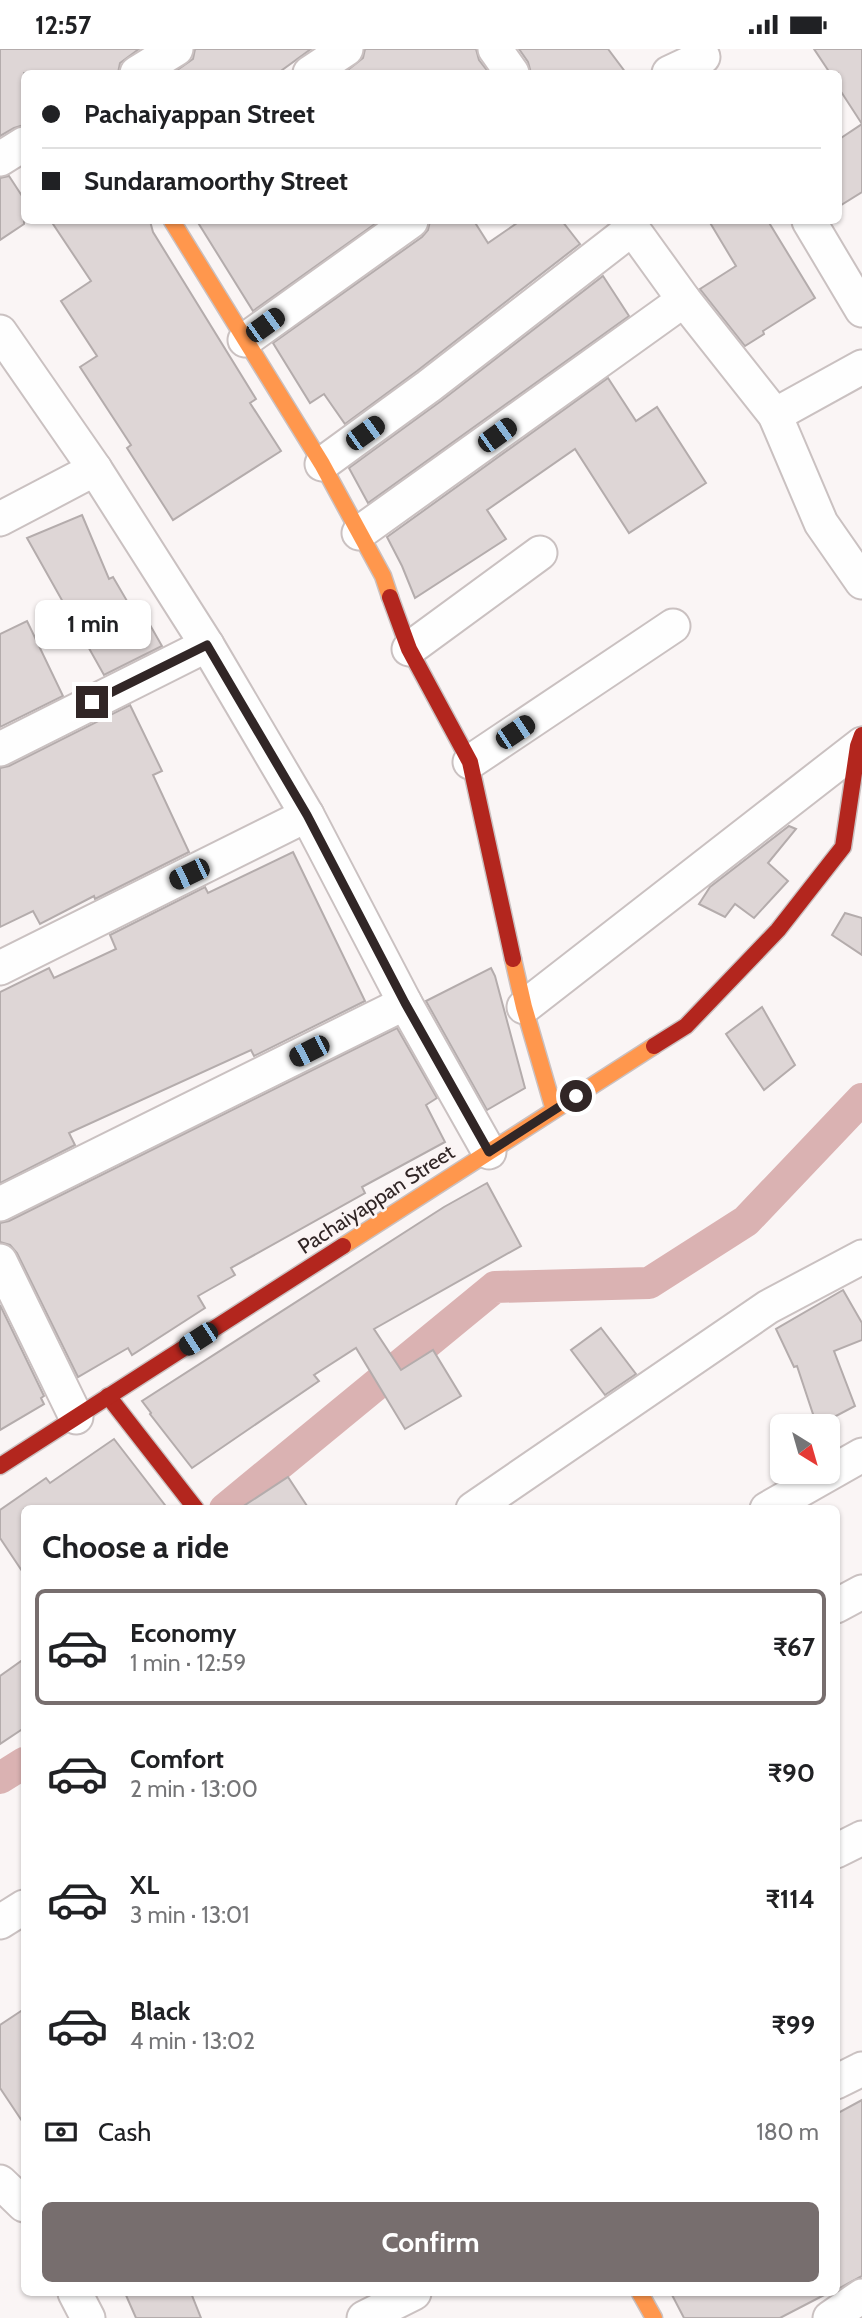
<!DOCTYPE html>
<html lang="en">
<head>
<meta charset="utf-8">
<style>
  :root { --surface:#fff; --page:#f2f2f2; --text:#202124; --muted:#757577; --line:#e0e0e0; --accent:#776e6e }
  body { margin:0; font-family:Cabin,sans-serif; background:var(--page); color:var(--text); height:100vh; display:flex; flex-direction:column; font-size:26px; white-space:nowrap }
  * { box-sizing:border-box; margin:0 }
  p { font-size:23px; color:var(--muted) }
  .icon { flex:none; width:38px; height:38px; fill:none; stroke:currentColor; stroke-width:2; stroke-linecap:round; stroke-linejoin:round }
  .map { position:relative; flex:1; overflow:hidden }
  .side { position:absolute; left:21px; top:1456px; width:819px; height:791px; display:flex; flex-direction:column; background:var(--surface); border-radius:10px; box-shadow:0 2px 5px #0004 }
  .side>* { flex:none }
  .top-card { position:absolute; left:21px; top:21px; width:821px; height:154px; border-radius:10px; box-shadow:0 2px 5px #0004; display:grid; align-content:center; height:154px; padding:0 21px; background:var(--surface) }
  .needle { width:46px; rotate:143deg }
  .controls { position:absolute; left:770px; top:1365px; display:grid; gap:14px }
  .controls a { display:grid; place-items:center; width:70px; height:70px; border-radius:10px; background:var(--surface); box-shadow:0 2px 5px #0004; font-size:35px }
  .end { position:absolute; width:32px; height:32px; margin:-16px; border:9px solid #312626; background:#fff; box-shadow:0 0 0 4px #fff }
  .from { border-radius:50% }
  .bubble { position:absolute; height:49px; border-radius:10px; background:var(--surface); box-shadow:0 2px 5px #0004; font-size:23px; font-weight:700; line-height:49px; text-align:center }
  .car { position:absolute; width:21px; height:42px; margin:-21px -10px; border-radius:9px; box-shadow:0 0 5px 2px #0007; background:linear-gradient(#222 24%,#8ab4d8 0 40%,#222 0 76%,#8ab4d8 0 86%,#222 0) }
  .top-card b { display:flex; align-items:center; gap:24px; height:66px; font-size:26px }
  .top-card b+b { border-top:2px solid var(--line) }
  .top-card i { width:18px; height:18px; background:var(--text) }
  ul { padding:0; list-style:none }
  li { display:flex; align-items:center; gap:21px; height:116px; margin:0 14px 10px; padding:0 7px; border:4px solid transparent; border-radius:10px }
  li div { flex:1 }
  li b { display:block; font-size:26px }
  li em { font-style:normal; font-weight:700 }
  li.selected { border-color:var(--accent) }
  li>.icon { width:63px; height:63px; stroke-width:1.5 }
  h2 { padding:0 21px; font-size:32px; line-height:84px }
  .pay { display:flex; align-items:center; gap:18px; height:77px; padding:0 21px; font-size:26px }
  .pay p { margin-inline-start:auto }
  .action { display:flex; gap:14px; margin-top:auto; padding:14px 21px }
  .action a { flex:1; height:80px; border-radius:10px; background:var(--accent); color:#fff; font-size:28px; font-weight:700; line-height:80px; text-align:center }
  .status { display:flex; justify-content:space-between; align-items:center; height:49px; padding:0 35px; background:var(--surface); direction:ltr }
  .status svg { height:19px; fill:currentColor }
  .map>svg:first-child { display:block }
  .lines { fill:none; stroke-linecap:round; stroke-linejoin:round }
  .canal { stroke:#dab2b2; stroke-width:32 }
  .building { fill:#ded6d6; stroke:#b4acac; stroke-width:2 }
  .street-casing { stroke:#cac1c1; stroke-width:37 }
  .slow-casing { stroke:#cac1c1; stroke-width:19 }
  .jam-casing { stroke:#cac1c1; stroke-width:19 }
  .street { stroke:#fefefe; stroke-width:33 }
  .slow { stroke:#ff974d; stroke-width:16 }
  .jam { stroke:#b3261e; stroke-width:16 }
  .route { stroke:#312626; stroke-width:9 }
  .labels { text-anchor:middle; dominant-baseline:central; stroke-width:5; stroke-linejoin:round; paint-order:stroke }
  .street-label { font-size:21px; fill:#312626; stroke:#fbf4f4 }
</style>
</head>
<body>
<div class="status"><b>12:57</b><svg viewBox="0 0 49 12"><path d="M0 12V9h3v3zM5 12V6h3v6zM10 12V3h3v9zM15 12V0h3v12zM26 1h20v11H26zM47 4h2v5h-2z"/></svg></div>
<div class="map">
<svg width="862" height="2269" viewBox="0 0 862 2269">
  <rect width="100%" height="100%" fill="#faf5f5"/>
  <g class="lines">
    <g class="canal">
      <polyline points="225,1460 495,1238 649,1234 746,1172 862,1050"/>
      <polyline points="0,1729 24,1714"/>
    </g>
  </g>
  <g class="building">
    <polygon points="0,0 139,0 120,14 118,24 24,24 24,76 14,79 0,87"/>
    <polygon points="195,0 311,0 278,24 173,24 193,10"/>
    <polygon points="365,0 476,0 479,11 489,24 344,24 363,9"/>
    <polygon points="519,0 608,0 626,24 531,24 528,13"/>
    <polygon points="814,0 862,0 862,75 838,38 838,24 830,24"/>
    <polygon points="862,75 862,143 838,158 838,91"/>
    <polygon points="9,127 24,150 24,175 0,191 0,129"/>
    <polygon points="51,172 150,172 153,183 256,350 250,354 281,402 173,471 127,399 131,396 80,318 97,307 61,252 91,232"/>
    <polygon points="197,172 379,172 253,262"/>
    <polygon points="430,172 474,172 488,194 520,172 562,172 580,195 417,322 345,375 324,345 310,354 273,294 422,188 428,181"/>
    <polygon points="709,172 768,172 815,249 763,282 764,285 745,297 700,240 736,217"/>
    <polygon points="603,227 629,267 368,454 349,419 441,352"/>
    <polygon points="608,329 636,372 657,358 706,434 629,484 575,400 487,461 506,490 415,549 402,517 387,488"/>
    <polygon points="82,466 109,530 113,528 134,564 141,560 162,597 104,626 27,489"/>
    <polygon points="27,572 63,647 0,678 0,585"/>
    <polygon points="130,656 162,722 153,726 189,803 95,850 94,847 40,875 33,862 0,878 0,719 9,717"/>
    <polygon points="789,777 796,780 768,814 788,832 754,869 735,855 725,868 699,855 710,838"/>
    <polygon points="293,803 365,952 254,1007 251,1001 69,1084 75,1096 0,1134 0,943 49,919 54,929 116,900 110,886 205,838 208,844"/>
    <polygon points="845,864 862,869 862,906 832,886"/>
    <polygon points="491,919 495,927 525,1039 487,1061 426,952"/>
    <polygon points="762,958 795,1016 764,1041 726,985"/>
    <polygon points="397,979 437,1049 426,1056 445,1093 362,1138 365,1144 231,1219 235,1226 198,1247 205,1259 132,1306 128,1299 78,1328 17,1204 10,1196 0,1193 0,1174 9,1172"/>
    <polygon points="487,1134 521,1197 374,1280 401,1321 433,1301 461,1347 405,1380 356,1299 314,1326 319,1332 192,1419 150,1365 151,1364 142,1352 444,1158"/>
    <polygon points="843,1241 862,1274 862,1291 834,1302 855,1357 817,1377 797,1317 794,1318 776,1280"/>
    <polygon points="0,1256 44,1347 41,1349 44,1355 0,1381"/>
    <polygon points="601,1279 636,1325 605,1346 571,1301"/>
    <polygon points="114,1390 168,1460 24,1460 24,1525 0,1489 0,1461 46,1429 50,1434"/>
    <polygon points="288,1428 309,1460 239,1460"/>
    <polygon points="24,1610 24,1679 0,1695 0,1627"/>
    <polygon points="24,1960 24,2075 0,2039 0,1976"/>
    <polygon points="862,2051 862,2227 836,2241 836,2065"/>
    <polygon points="125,2244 191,2244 201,2269 136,2269"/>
    <polygon points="671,2244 828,2244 780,2269 684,2269"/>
  </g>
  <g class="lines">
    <defs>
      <g id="street">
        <polyline points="495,0 512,24"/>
        <polyline points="137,24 176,0"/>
        <polyline points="310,24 346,0"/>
        <polyline points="669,24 703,8"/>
        <polyline points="0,110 24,95"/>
        <polyline points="627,172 684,251 775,366 821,474 862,533"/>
        <polyline points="809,172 862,261"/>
        <polyline points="0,283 95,420 207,596 307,766 405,954 489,1103"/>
        <polyline points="245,291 411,172"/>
        <polyline points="775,366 862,318"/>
        <polyline points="322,415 429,337 633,179"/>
        <polyline points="0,470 95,420"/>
        <polyline points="359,484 684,251"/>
        <polyline points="409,600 540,504"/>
        <polyline points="0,700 207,596"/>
        <polyline points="470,713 673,577"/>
        <polyline points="0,919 307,766"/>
        <polyline points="524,958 862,695"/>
        <polyline points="0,1155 405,954"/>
        <polyline points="0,1212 76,1368"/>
        <polyline points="473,1460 768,1258 862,1208"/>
        <polyline points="767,1460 862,1406"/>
        <polyline points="836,1557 862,1543"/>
        <polyline points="836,1802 862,1789"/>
        <polyline points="0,1873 24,1858"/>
        <polyline points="836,2033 862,2020"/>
        <polyline points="0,2133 24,2156"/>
        <polyline points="75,2244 88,2269"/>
        <polyline points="364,2269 414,2244"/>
        <polyline points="830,2269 862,2247"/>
      </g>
      <g id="slow">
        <polyline points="172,172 322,415 383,527 390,548"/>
        <polyline points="513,910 524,958 554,1061"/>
        <polyline points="343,1197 654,997"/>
        <polyline points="640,2244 654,2269"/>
      </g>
      <g id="jam">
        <polyline points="390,548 409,600 470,713 513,910"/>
        <polyline points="654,997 686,977 778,881 843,798 858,697 862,686"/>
        <polyline points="108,1347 196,1460"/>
        <polyline points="0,1417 343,1197"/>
      </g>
    </defs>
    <use href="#street" class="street-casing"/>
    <use href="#slow" class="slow-casing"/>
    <use href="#jam" class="jam-casing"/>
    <use href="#street" class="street"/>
    <use href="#slow" class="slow"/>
    <use href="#jam" class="jam"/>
  </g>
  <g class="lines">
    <polyline class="route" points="92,653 207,596 307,766 405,954 489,1103 576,1047"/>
  </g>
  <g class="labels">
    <g class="street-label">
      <text transform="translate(376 1150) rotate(-33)">Pachaiyappan Street</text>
    </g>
  </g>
</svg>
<div class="controls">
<a><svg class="needle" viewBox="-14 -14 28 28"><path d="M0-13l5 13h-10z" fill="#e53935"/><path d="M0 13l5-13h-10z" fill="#757577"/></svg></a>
</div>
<i class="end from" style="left:576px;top:1047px"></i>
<i class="end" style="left:92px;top:653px"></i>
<div class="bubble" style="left:35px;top:551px;width:116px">1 min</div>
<i class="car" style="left:265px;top:276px;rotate:54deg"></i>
<i class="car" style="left:365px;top:384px;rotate:54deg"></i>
<i class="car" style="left:497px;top:386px;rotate:54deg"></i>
<i class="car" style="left:515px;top:683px;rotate:56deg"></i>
<i class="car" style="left:189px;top:825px;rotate:244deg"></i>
<i class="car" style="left:309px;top:1002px;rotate:243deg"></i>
<i class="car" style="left:198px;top:1290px;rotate:237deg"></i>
<div class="top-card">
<b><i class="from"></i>Pachaiyappan Street</b>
<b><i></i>Sundaramoorthy Street</b>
</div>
<section class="side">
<h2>Choose a ride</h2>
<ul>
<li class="selected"><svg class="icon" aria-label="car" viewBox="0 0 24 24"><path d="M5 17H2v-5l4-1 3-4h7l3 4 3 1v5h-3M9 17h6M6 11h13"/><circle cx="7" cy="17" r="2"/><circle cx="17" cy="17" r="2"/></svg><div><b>Economy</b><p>1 min · 12:59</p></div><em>₹67</em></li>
<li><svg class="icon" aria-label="car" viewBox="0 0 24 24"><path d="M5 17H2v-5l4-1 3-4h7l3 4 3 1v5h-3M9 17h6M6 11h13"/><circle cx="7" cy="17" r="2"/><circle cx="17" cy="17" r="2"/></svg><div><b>Comfort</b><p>2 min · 13:00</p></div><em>₹90</em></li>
<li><svg class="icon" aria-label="car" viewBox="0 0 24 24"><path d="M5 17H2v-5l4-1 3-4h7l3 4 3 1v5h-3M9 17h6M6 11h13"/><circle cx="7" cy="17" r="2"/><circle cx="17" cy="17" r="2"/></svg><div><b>XL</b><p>3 min · 13:01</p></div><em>₹114</em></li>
<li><svg class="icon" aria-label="car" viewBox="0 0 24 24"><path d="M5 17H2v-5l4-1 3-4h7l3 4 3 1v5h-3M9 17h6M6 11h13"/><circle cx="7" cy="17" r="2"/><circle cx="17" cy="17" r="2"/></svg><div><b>Black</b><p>4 min · 13:02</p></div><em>₹99</em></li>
</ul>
<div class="pay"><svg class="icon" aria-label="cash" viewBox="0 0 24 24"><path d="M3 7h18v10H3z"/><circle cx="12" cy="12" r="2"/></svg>Cash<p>180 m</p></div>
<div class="action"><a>Confirm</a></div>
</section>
</div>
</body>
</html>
